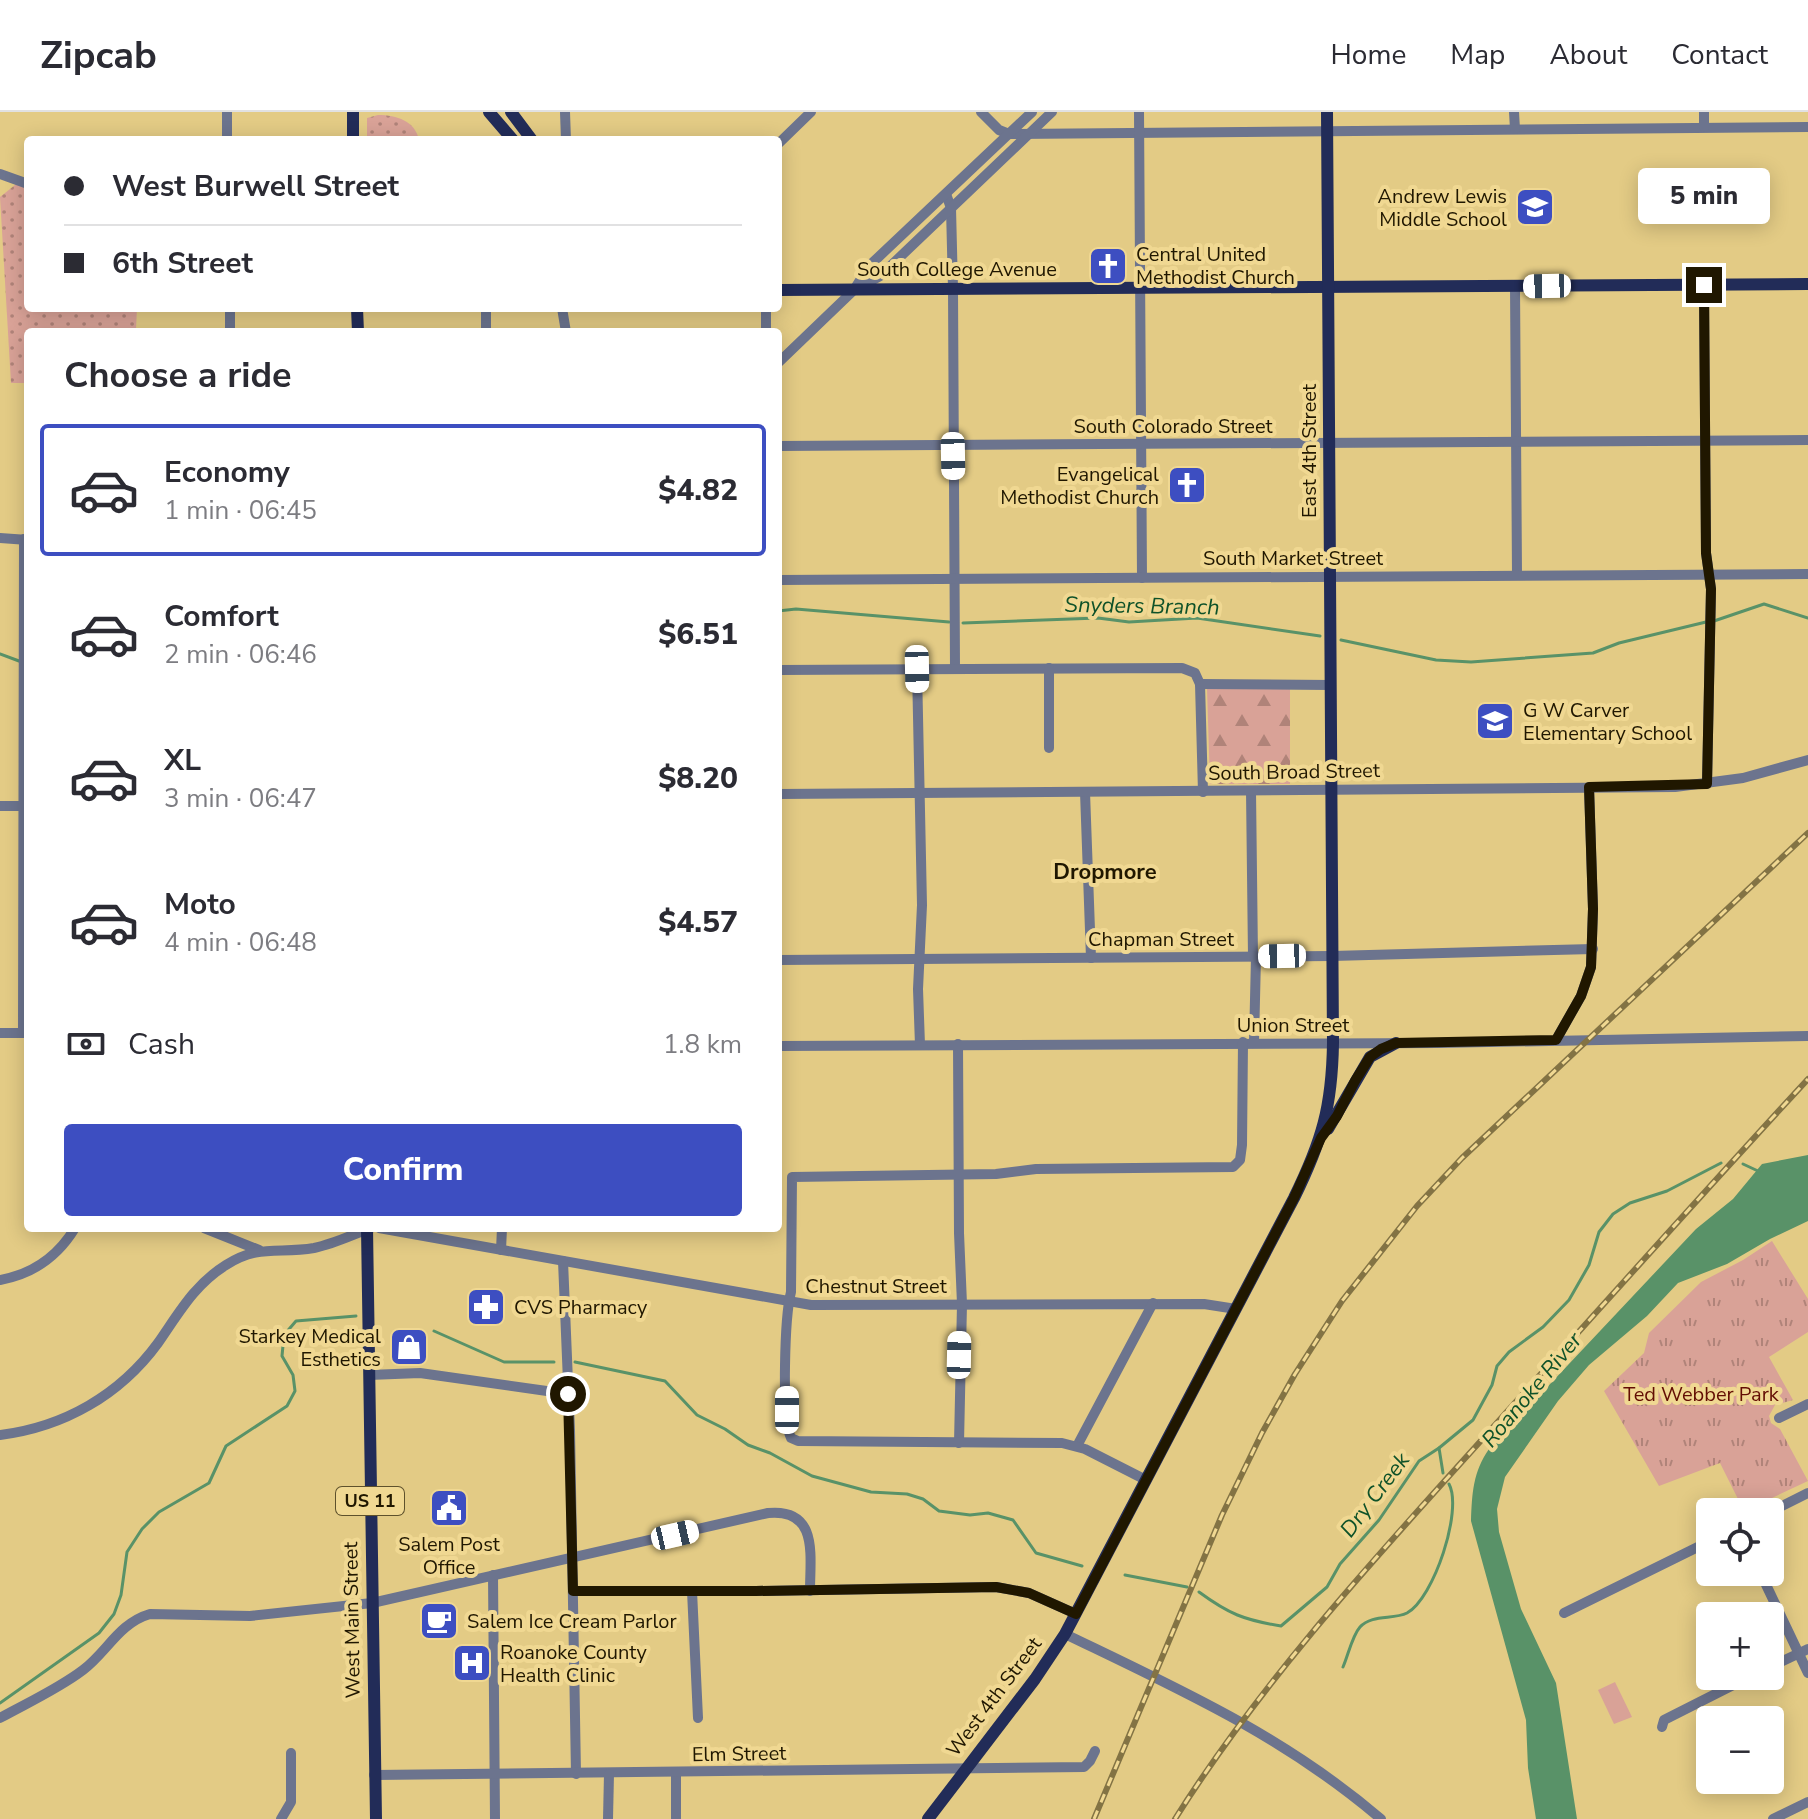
<!DOCTYPE html>
<html lang="en">
<head>
<meta charset="utf-8">
<style>
  :root { --surface:#fff; --page:#f2f2f3; --text:#2b2b33; --muted:#7c7c81; --line:#e1e1e2; --accent:#3d4ec1 }
  body { margin:0; font-family:"Nunito Sans",sans-serif; background:var(--page); color:var(--text); height:100vh; display:flex; flex-direction:column; font-size:30px; white-space:nowrap }
  * { box-sizing:border-box; margin:0 }
  p { font-size:26px; color:var(--muted) }
  .icon { flex:none; width:44px; height:44px; fill:none; stroke:currentColor; stroke-width:2; stroke-linecap:round; stroke-linejoin:round }
  .map { position:relative; flex:1; overflow:hidden }
  .details { position:absolute; left:24px; top:216px; width:758px; height:904px; display:flex; flex-direction:column; background:var(--surface); border-radius:8px; box-shadow:0 4px 20px #0003 }
  .details>* { flex:none }
  .top-card { position:absolute; left:24px; top:24px; width:758px; height:176px; border-radius:8px; box-shadow:0 4px 20px #0003; display:grid; align-content:center; height:176px; padding:0 40px; background:var(--surface) }
  .tools { position:absolute; left:1696px; top:1386px; display:grid; gap:16px }
  .tools a { display:grid; place-items:center; width:88px; height:88px; border-radius:8px; background:var(--surface); box-shadow:0 4px 20px #0003; font-size:40px }
  .end { position:absolute; width:36px; height:36px; margin:-18px; border:10px solid #201700; background:#fff; box-shadow:0 0 0 4px #fff }
  .from { border-radius:50% }
  .bubble { position:absolute; height:56px; border-radius:8px; background:var(--surface); box-shadow:0 4px 20px #0003; font-size:26px; font-weight:800; line-height:56px; text-align:center }
  .car { position:absolute; width:24px; height:48px; margin:-24px -12px; border-radius:10px; box-shadow:0 0 6px 2px #0007; background:linear-gradient(#fff 24%,#345 0 40%,#fff 0 76%,#345 0 86%,#fff 0) }
  .top-card b { display:flex; align-items:center; gap:28px; height:76px; font-size:30px }
  .top-card b+b { border-top:2px solid var(--line) }
  .top-card i { width:20px; height:20px; background:var(--text) }
  ul { padding:0; list-style:none }
  li { display:flex; align-items:center; gap:24px; height:132px; margin:0 16px 12px; padding:0 24px; border:4px solid transparent; border-radius:8px }
  li div { flex:1 }
  li b { display:block; font-size:30px }
  li em { font-style:normal; font-weight:800 }
  li.active { border-color:var(--accent) }
  li>.icon { width:72px; height:72px; stroke-width:1.5 }
  h2 { padding:0 40px; font-size:36px; line-height:96px }
  .pay { display:flex; align-items:center; gap:20px; height:88px; padding:0 40px; font-size:30px }
  .pay p { margin-inline-start:auto }
  .primary-button { display:flex; gap:16px; margin-top:auto; padding:16px 40px }
  .primary-button a { flex:1; height:92px; border-radius:8px; background:var(--accent); color:#fff; font-size:32px; font-weight:800; line-height:92px; text-align:center }
  header { display:flex; align-items:center; gap:48px; box-sizing:border-box; height:112px; padding:0 40px; background:var(--surface); border-bottom:2px solid var(--line) }
  header strong { font-size:38px }
  nav { display:flex; gap:44px; margin-inline-start:auto; font-size:28px }
  .map>svg:first-child { display:block }
  .grass { fill:url(#grass-dots) }
  .forest { fill:url(#forest-firs) }
  .park { fill:url(#park-tufts) }
  .pitch { fill:#d9a297 }
  .water { fill:#599268 }
  .lines { fill:none; stroke-linecap:round; stroke-linejoin:round }
  .stream { stroke:#599268; stroke-width:3 }
  .minor { stroke:#6c748e; stroke-width:10 }
  .major { stroke:#222c58; stroke-width:12 }
  .rail-casing { stroke:#837344; stroke-width:6 }
  .rail { stroke:#f0d892; stroke-width:3; stroke-dasharray:9; stroke-linecap:butt }
  .route { stroke:#201700; stroke-width:10 }
  .labels { text-anchor:middle; dominant-baseline:central; stroke-width:8; stroke-linejoin:round; paint-order:stroke }
  .shield { fill:#f0d892; stroke:#5e512c; stroke-width:2 }
  .shield-label { font-size:18px; font-weight:bold; fill:#201700 }
  .poi-label { font-size:20px; fill:#201700; stroke:#f0d892; text-anchor:start }
  .street-label { font-size:20px; fill:#201700; stroke:#f0d892 }
  .park-label { font-size:20px; fill:#620d03; stroke:#f0d892 }
  .water-label { font-size:22px; font-style:italic; fill:#0f5229; stroke:#f0d892 }
  .neighbourhood-label { font-size:22px; font-weight:bold; fill:#201700; stroke:#f0d892 }
</style>
</head>
<body>
<header>
<strong>Zipcab</strong>
<nav><a>Home</a><a>Map</a><a>About</a><a>Contact</a></nav>
</header>
<div class="map">
<svg width="1808" height="1707" viewBox="0 0 1808 1707">
  <defs>
    <pattern id="grass-dots" width="8" height="8" patternUnits="userSpaceOnUse" patternTransform="scale(2)"><rect width="8" height="8" fill="#d9a297"/><path d="M2 2h.1M6 6h.1" fill="none" stroke="#b08379" stroke-width="1.8" stroke-linecap="round"/></pattern>
    <pattern id="forest-firs" width="22" height="20" patternUnits="userSpaceOnUse" patternTransform="scale(2)"><rect width="22" height="20" fill="#d9a297"/><path d="M5 1l3.5 6h-7zM16 11l3.5 6h-7z" fill="#b08379"/></pattern>
    <pattern id="park-tufts" width="24" height="20" patternUnits="userSpaceOnUse" patternTransform="scale(2)"><rect width="24" height="20" fill="#d9a297"/><path d="M3 7l-1-3M5 7V3M7 7l1-3M15 17l-1-3M17 17v-4M19 17l1-3" fill="none" stroke="#b08379"/></pattern>
  </defs>
  <rect width="100%" height="100%" fill="#e3cb85"/>
  <g class="grass">
    <path d="M378 3C397 3 415 9 419 28H367V6Z"/>
    <polygon points="20,69 28,72 28,196 137,196 136,217 114,217 113,220 28,220 28,271 11,271 0,85"/>
  </g>
  <polygon class="forest" points="1207,577 1290,577 1290,672 1210,672"/>
  <polygon class="park" points="1772,1129 1808,1187 1808,1220 1769,1245 1793,1288 1775,1293 1769,1304 1771,1311 1780,1317 1808,1369 1744,1399 1720,1351 1659,1374 1604,1279 1644,1241 1649,1221 1701,1170 1743,1148"/>
  <polygon class="pitch" points="1615,1570 1632,1605 1614,1612 1598,1578"/>
  <path class="water" d="M1808 1043V1109L1770 1127 1727 1152 1678 1171 1647 1204 1589 1253 1558 1289 1505 1365 1497 1397 1499 1420 1521 1497 1556 1571 1577 1707H1536L1528 1656 1526 1608 1471 1409C1472 1381 1473 1360 1489 1337L1696 1117 1733 1087 1762 1052Z"/>
  <g class="lines">
    <g class="stream">
      <polyline points="778,499 796,497 949,510"/>
      <polyline points="1714,509 1764,492 1808,506"/>
      <polyline points="963,511 1098,506 1129,510 1197,506 1320,524"/>
      <polyline points="1341,528 1436,548 1471,550 1593,541 1619,531 1706,510"/>
      <polyline points="0,542 19,549"/>
      <polyline points="1743,1052 1758,1059"/>
      <polyline points="434,1219 504,1250 554,1250"/>
      <polyline points="575,1250 665,1269 697,1303 725,1317 748,1333 770,1341 812,1364 871,1380 907,1382 923,1387 939,1399 970,1403 988,1401 1013,1408 1036,1441 1082,1454"/>
      <polyline points="1439,1336 1443,1361"/>
      <polyline points="1125,1463 1187,1475"/>
      <path d="M1199 1480C1229 1502 1244 1508 1281 1514L1327 1475 1340 1452 1379 1408 1419 1349 1439 1336 1473 1308 1492 1273 1497 1254 1509 1240 1543 1215 1569 1188 1589 1153 1599 1120 1613 1102 1630 1091 1667 1079 1721 1051"/>
      <path d="M1343 1555C1348 1544 1352 1524 1360 1515 1372 1502 1393 1508 1407 1501 1434 1486 1463 1398 1449 1372"/>
      <polyline points="0,1591 99,1521 114,1502 121,1483 127,1440 142,1417 159,1400 209,1371 226,1334 287,1294 295,1279 293,1263 282,1244 284,1223 296,1209 356,1204"/>
    </g>
    <g class="minor">
      <polyline points="227,0 227,28"/>
      <polyline points="565,0 566,28"/>
      <polyline points="981,0 999,18 1009,22 1808,15"/>
      <polyline points="1139,0 1142,466"/>
      <polyline points="1514,0 1515,17"/>
      <polyline points="1704,15 1704,0"/>
      <polyline points="778,32 811,0"/>
      <polyline points="0,62 28,72"/>
      <polyline points="946,82 951,96 953,177 955,556"/>
      <polyline points="1704,173 1706,441 1711,477 1707,672"/>
      <polyline points="1515,174 1517,462"/>
      <polyline points="856,177 880,164 1052,0"/>
      <polyline points="230,196 230,220"/>
      <polyline points="486,196 486,220"/>
      <polyline points="562,196 566,220"/>
      <polyline points="766,220 766,196"/>
      <polyline points="778,251 854,178 869,154 1032,0"/>
      <polyline points="778,334 1808,328"/>
      <polyline points="0,426 28,428"/>
      <polyline points="778,468 1808,462"/>
      <polyline points="917,557 922,793 918,877 920,933"/>
      <polyline points="778,558 1182,556 1195,561 1200,572 1203,680"/>
      <polyline points="1200,572 1331,573"/>
      <polyline points="1049,636 1049,556"/>
      <polyline points="1251,679 1253,845"/>
      <polyline points="1085,680 1091,846"/>
      <polyline points="778,682 1675,675 1743,666 1808,648"/>
      <polyline points="0,694 26,694"/>
      <polyline points="778,848 1332,844 1593,837"/>
      <polyline points="0,921 26,921"/>
      <polyline points="23,921 24,427"/>
      <polyline points="1556,928 1581,884 1591,855 1593,797 1589,675"/>
      <polyline points="1254,930 1256,845"/>
      <polyline points="958,932 959,1121 962,1192 959,1331"/>
      <polyline points="778,934 1439,931 1808,924"/>
      <polyline points="204,1116 259,1138"/>
      <polyline points="379,1116 811,1193 1204,1192 1236,1197"/>
      <polyline points="501,1138 502,1116"/>
      <polyline points="563,1149 570,1318 576,1662"/>
      <path d="M0 1168C33 1162 58 1144 75 1116"/>
      <polyline points="369,1263 420,1261 568,1282"/>
      <polyline points="1779,1306 1808,1292"/>
      <path d="M0 1323C64 1315 120 1283 158 1231 179 1201 194 1173 226 1153 259 1132 278 1142 314 1136 334 1132 352 1123 371 1116"/>
      <polyline points="1077,1334 1153,1191"/>
      <path d="M1146 1368 1085 1337 1062 1331 798 1329 791 1326C781 1306 785 1203 791 1180L792 1065 996 1062 1036 1057 1233 1055 1240 1048 1242 1033 1243 930"/>
      <polyline points="1770,1400 1808,1381"/>
      <polyline points="1760,1460 1808,1561"/>
      <polyline points="493,1463 495,1707"/>
      <polyline points="573,1479 756,1479 996,1475 1029,1481 1076,1502"/>
      <polyline points="692,1479 698,1606"/>
      <polyline points="1564,1501 1710,1429"/>
      <path d="M1065 1522C1179 1577 1284 1624 1381 1707"/>
      <polyline points="1770,1555 1808,1537"/>
      <path d="M0 1606C27 1591 58 1577 83 1558 107 1540 119 1511 150 1502L250 1504 372 1491 768 1401C819 1396 810 1444 810 1479"/>
      <polyline points="1662,1615 1664,1608 1751,1564"/>
      <polyline points="676,1661 676,1707"/>
      <polyline points="374,1663 1084,1655 1090,1649 1095,1639"/>
      <polyline points="281,1707 291,1690 291,1641"/>
      <polyline points="608,1707 609,1662"/>
      <polyline points="1773,1707 1808,1690"/>
    </g>
    <g class="major">
      <polyline points="353,0 353,28"/>
      <polyline points="489,0 513,28"/>
      <polyline points="511,0 532,28"/>
      <polyline points="778,178 1808,172"/>
      <polyline points="357,196 358,220"/>
      <polyline points="1328,1017 1370,945 1396,931"/>
      <polyline points="367,1116 376,1707"/>
      <path d="M928 1707 1035 1567 1065 1522 1294 1086C1322 1029 1332 995 1333 931L1327 0"/>
    </g>
    <defs>
      <g id="rail">
        <polyline points="1094,1707 1222,1403 1262,1321 1295,1262 1342,1189 1417,1094 1462,1046 1808,721"/>
        <path d="M1175 1707C1263 1567 1377 1444 1487 1322 1594 1203 1700 1084 1808 967"/>
      </g>
    </defs>
    <use href="#rail" class="rail-casing"/>
    <use href="#rail" class="rail"/>
  </g>
  <g class="lines">
    <polyline class="route" points="568,1282 573,1479 756,1479 996,1475 1029,1481 1076,1502 1294,1086 1321,1026 1337,1004 1355,969 1370,945 1381,937 1396,931 1556,928 1581,884 1591,855 1593,797 1589,675 1707,672 1711,477 1706,441 1704,173"/>
  </g>
  <defs>
    <symbol id="school-square" viewBox="-11 -11 22 22"><rect x="-9" y="-9" width="18" height="18" rx="4" fill="#3d4ec1" stroke="#f0d892"/><path d="M0-5L7-2L0 1L-7-2ZM-4 1L0 2.5L4 1V4Q0 6-4 4Z" fill="#fff"/></symbol>
    <symbol id="church-square" viewBox="-11 -11 22 22"><rect x="-9" y="-9" width="18" height="18" rx="4" fill="#3d4ec1" stroke="#f0d892"/><path d="M-1.2-6h2.4v3.5h3.3v2.4h-3.3V6h-2.4V-.1h-3.3v-2.4h3.3Z" fill="#fff"/></symbol>
    <symbol id="pharmacy-square" viewBox="-11 -11 22 22"><rect x="-9" y="-9" width="18" height="18" rx="4" fill="#3d4ec1" stroke="#f0d892"/><path d="M-2-6h4v4h4v4h-4v4h-4v-4h-4v-4h4Z" fill="#fff"/></symbol>
    <symbol id="shop-square" viewBox="-11 -11 22 22"><rect x="-9" y="-9" width="18" height="18" rx="4" fill="#3d4ec1" stroke="#f0d892"/><path d="M-5-2.5h2.3a2.7 3.5 0 0 1 5.4 0H5L5.5 6h-11ZM-1.5-2.5h3a1.5 2.3 0 0 0-3 0Z" fill="#fff"/></symbol>
    <symbol id="civic-square" viewBox="-11 -11 22 22"><rect x="-9" y="-9" width="18" height="18" rx="4" fill="#3d4ec1" stroke="#f0d892"/><path d="M-.6-6.5H3V-4.5H.6V-3L4-1V1h2V6H-6V1h2V-1L-.6-3ZM-1.2 2.5V6h2.4V2.5Z" fill="#fff"/></symbol>
    <symbol id="cafe-square" viewBox="-11 -11 22 22"><rect x="-9" y="-9" width="18" height="18" rx="4" fill="#3d4ec1" stroke="#f0d892"/><path d="M-5.5-4.5H6V0H3Q3 3.5 0 3.5H-2.5Q-5.5 3.5-5.5 0ZM3-3.2v2h1.7v-2ZM-6 4.5H4V6H-6Z" fill="#fff"/></symbol>
    <symbol id="hospital-square" viewBox="-11 -11 22 22"><rect x="-9" y="-9" width="18" height="18" rx="4" fill="#3d4ec1" stroke="#f0d892"/><path d="M-5-5h3v3.5h4V-5h3V5h-3V1.5h-4V5h-3Z" fill="#fff"/></symbol>
  </defs>
  <g fill-rule="evenodd">
    <use href="#school-square" x="1513" y="73" width="44" height="44"/>
    <use href="#church-square" x="1086" y="132" width="44" height="44"/>
    <use href="#church-square" x="1165" y="351" width="44" height="44"/>
    <use href="#school-square" x="1473" y="587" width="44" height="44"/>
    <use href="#pharmacy-square" x="464" y="1173" width="44" height="44"/>
    <use href="#shop-square" x="387" y="1213" width="44" height="44"/>
    <use href="#civic-square" x="427" y="1374" width="44" height="44"/>
    <use href="#cafe-square" x="417" y="1487" width="44" height="44"/>
    <use href="#hospital-square" x="450" y="1529" width="44" height="44"/>
  </g>
  <g class="labels">
    <rect class="shield" x="336" y="1375" width="68" height="28" rx="6"/>
    <g class="shield-label">
      <text x="370" y="1389">US 11</text>
    </g>
    <g class="poi-label">
      <text x="1507" y="84" text-anchor="end">Andrew Lewis<tspan x="1507" dy="23">Middle School</tspan></text>
      <text x="1136" y="142">Central United<tspan x="1136" dy="23">Methodist Church</tspan></text>
      <text x="1159" y="362" text-anchor="end">Evangelical<tspan x="1159" dy="23">Methodist Church</tspan></text>
      <text x="1523" y="598">G W Carver<tspan x="1523" dy="23">Elementary School</tspan></text>
      <text x="514" y="1195">CVS Pharmacy</text>
      <text x="381" y="1224" text-anchor="end">Starkey Medical<tspan x="381" dy="23">Esthetics</tspan></text>
      <text x="449" y="1432" text-anchor="middle">Salem Post<tspan x="449" dy="23">Office</tspan></text>
      <text x="467" y="1509">Salem Ice Cream Parlor</text>
      <text x="500" y="1540">Roanoke County<tspan x="500" dy="23">Health Clinic</tspan></text>
    </g>
    <g class="street-label">
      <text x="957" y="157">South College Avenue</text>
      <text x="1173" y="314">South Colorado Street</text>
      <text transform="translate(1309 339) rotate(-90)">East 4th Street</text>
      <text x="1293" y="446">South Market Street</text>
      <text transform="translate(1294 660) rotate(-1)">South Broad Street</text>
      <text x="1161" y="827">Chapman Street</text>
      <text x="1293" y="913">Union Street</text>
      <text x="876" y="1174">Chestnut Street</text>
      <text transform="translate(352 1508) rotate(-91)">West Main Street</text>
      <text transform="translate(994 1585) rotate(-53)">West 4th Street</text>
      <text transform="translate(739 1642) rotate(-1)">Elm Street</text>
    </g>
    <g class="park-label">
      <text x="1701" y="1282">Ted Webber Park</text>
    </g>
    <g class="water-label">
      <text transform="translate(1142 494) rotate(1)">Snyders Branch</text>
      <text transform="translate(1532 1278) rotate(-50)">Roanoke River</text>
      <text transform="translate(1375 1383) rotate(-53)">Dry Creek</text>
    </g>
    <g class="neighbourhood-label">
      <text x="1105" y="760">Dropmore</text>
    </g>
  </g>
</svg>
<div class="tools">
<a><svg class="icon" aria-label="locate" viewBox="0 0 24 24"><circle cx="12" cy="12" r="6"/><path d="M12 2v4M12 18v4M2 12h4M18 12h4"/></svg></a>
<a>+</a>
<a>−</a>
</div>
<i class="end from" style="left:568px;top:1282px"></i>
<i class="end" style="left:1704px;top:173px"></i>
<div class="bubble" style="left:1638px;top:56px;width:132px">5 min</div>
<i class="car" style="left:1547px;top:174px;rotate:269deg"></i>
<i class="car" style="left:953px;top:344px;rotate:179deg"></i>
<i class="car" style="left:917px;top:557px;rotate:179deg"></i>
<i class="car" style="left:1282px;top:844px;rotate:269deg"></i>
<i class="car" style="left:959px;top:1243px;rotate:1deg"></i>
<i class="car" style="left:787px;top:1298px;rotate:0deg"></i>
<i class="car" style="left:675px;top:1423px;rotate:77deg"></i>
<div class="top-card">
<b><i class="from"></i>West Burwell Street</b>
<b><i></i>6th Street</b>
</div>
<section class="details">
<h2>Choose a ride</h2>
<ul>
<li class="active"><svg class="icon" aria-label="car" viewBox="0 0 24 24"><path d="M5 17H2v-5l4-1 3-4h7l3 4 3 1v5h-3M9 17h6M6 11h13"/><circle cx="7" cy="17" r="2"/><circle cx="17" cy="17" r="2"/></svg><div><b>Economy</b><p>1 min · 06:45</p></div><em>$4.82</em></li>
<li><svg class="icon" aria-label="car" viewBox="0 0 24 24"><path d="M5 17H2v-5l4-1 3-4h7l3 4 3 1v5h-3M9 17h6M6 11h13"/><circle cx="7" cy="17" r="2"/><circle cx="17" cy="17" r="2"/></svg><div><b>Comfort</b><p>2 min · 06:46</p></div><em>$6.51</em></li>
<li><svg class="icon" aria-label="car" viewBox="0 0 24 24"><path d="M5 17H2v-5l4-1 3-4h7l3 4 3 1v5h-3M9 17h6M6 11h13"/><circle cx="7" cy="17" r="2"/><circle cx="17" cy="17" r="2"/></svg><div><b>XL</b><p>3 min · 06:47</p></div><em>$8.20</em></li>
<li><svg class="icon" aria-label="car" viewBox="0 0 24 24"><path d="M5 17H2v-5l4-1 3-4h7l3 4 3 1v5h-3M9 17h6M6 11h13"/><circle cx="7" cy="17" r="2"/><circle cx="17" cy="17" r="2"/></svg><div><b>Moto</b><p>4 min · 06:48</p></div><em>$4.57</em></li>
</ul>
<div class="pay"><svg class="icon" aria-label="cash" viewBox="0 0 24 24"><path d="M3 7h18v10H3z"/><circle cx="12" cy="12" r="2"/></svg>Cash<p>1.8 km</p></div>
<div class="primary-button"><a>Confirm</a></div>
</section>
</div>
</body>
</html>
